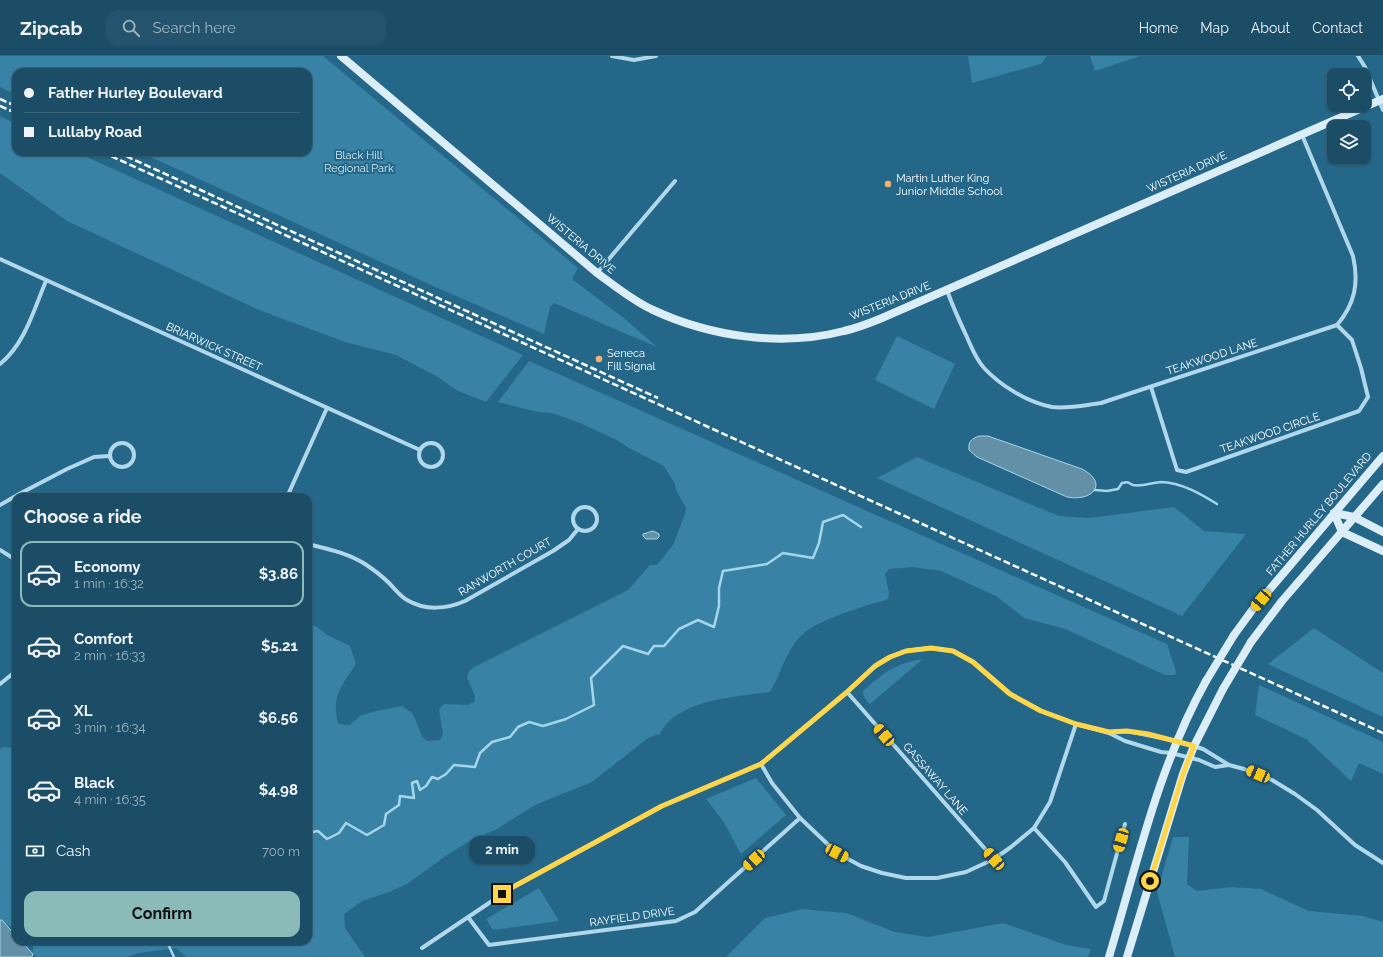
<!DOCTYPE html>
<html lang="en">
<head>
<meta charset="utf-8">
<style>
  :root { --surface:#1b4d67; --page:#24546d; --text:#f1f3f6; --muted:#a0b4c0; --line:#39647b; --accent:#8bbbb9 }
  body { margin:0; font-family:Raleway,sans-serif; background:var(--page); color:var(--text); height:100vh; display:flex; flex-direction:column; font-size:15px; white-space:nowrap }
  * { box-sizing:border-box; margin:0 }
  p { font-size:13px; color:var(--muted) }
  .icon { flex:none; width:22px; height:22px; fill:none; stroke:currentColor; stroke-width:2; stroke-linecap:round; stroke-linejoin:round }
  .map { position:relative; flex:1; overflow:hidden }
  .panel { position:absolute; left:12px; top:437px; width:300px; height:452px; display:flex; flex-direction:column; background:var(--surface); border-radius:12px; box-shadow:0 1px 3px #0004,0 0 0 1px var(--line) }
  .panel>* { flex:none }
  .banner { position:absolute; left:12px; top:12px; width:300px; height:88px; border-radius:12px; box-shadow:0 1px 3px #0004,0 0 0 1px var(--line); display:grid; align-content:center; height:88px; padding:0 12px; background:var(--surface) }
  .fabs { position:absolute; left:1327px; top:12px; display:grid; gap:8px }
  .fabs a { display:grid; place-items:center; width:44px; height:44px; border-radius:8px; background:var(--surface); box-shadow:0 1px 3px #0004,0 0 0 1px var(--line); font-size:20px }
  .end { position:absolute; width:18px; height:18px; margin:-9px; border:5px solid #ffd54a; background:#111; box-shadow:0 0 0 2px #111 }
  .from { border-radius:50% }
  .bubble { position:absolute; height:28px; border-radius:12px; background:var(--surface); box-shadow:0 1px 3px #0004,0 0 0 1px var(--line); font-size:13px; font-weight:700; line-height:28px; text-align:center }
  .car { position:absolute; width:12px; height:24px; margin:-12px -6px; border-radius:5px; box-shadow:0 0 3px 1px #0007; background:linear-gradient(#f5c518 24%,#345 0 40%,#f5c518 0 76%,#345 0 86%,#f5c518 0) }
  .banner b { display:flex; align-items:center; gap:14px; height:38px; font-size:15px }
  .banner b+b { border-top:1px solid var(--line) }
  .banner i { width:10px; height:10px; background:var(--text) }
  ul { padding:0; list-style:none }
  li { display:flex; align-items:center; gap:12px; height:66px; margin:0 8px 6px; padding:0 4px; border:2px solid transparent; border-radius:12px }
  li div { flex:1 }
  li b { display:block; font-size:15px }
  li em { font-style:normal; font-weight:700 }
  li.on { border-color:var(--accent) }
  li>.icon { width:36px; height:36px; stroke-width:1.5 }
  h2 { padding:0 12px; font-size:18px; line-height:48px }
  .pay { display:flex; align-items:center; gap:10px; height:44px; padding:0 12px; font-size:15px }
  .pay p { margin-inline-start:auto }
  .cta { display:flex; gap:8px; margin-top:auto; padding:8px 12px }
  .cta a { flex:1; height:46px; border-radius:12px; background:var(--accent); color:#111; font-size:16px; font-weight:700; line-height:46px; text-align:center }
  header { display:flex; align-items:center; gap:24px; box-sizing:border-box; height:56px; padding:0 20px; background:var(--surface); border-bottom:1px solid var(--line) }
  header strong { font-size:19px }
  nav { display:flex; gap:22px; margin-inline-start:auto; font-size:14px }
  .search { width:280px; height:36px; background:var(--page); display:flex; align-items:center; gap:10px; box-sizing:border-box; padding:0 14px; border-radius:12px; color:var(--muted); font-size:15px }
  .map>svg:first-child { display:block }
  .green { fill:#3882a6 }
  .water { fill:#6390a7; stroke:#a4d5eb }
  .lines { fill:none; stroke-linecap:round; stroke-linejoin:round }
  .stream { stroke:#a4d5eb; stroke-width:2.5 }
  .street { stroke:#b0d7ea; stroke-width:4 }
  .secondary { stroke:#dbeef8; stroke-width:8 }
  .rail { stroke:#fff; stroke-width:2.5; stroke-dasharray:7 3; stroke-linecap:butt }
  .secondary-bridge { stroke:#dbeef8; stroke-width:8 }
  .route { stroke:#ffd54a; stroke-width:5 }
  .poi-dot { fill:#f5b373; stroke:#246789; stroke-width:1.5 }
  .labels { text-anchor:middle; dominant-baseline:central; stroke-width:4; stroke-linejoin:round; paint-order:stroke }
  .park-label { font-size:11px; fill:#d5ecf7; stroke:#246789 }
  .street-label { font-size:11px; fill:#fff; stroke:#246789 }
  .poi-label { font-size:11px; fill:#fff; stroke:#246789; text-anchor:start }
</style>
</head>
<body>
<header>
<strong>Zipcab</strong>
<div class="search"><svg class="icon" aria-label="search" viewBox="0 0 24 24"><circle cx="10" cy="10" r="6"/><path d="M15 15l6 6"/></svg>Search here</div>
<nav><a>Home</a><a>Map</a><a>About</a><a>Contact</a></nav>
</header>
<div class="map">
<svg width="1383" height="901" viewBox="0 0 1383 901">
  <rect width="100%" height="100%" fill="#246789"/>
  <g class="green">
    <polygon points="0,0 323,0 578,212 572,223 625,263 657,291 554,247 550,251 544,278 442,234 140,96 308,96 308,16 16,16 16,39 0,31"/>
    <polygon points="968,0 1047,0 1041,8 972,27"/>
    <polygon points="1090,0 1140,0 1095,15"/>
    <polygon points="0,60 16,68 16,96 76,96 523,299 486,346 456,334 438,321 396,299 345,286 259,254 67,165 0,117"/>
    <polygon points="897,280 955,308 934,353 875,324"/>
    <path d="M529 305 1167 588 1176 616 1175 619H1165L1065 573 1024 562 996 540 941 515 912 511 889 513 885 518 889 537 888 543C866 550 819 563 803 578 798 582 793 589 790 595 782 608 778 623 770 636 736 641 677 643 660 678L648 682 592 726 535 749 497 773 471 784 447 799 407 828 389 836 362 845 344 858 345 872 365 901H187L176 892 139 897 127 901H37L33 898V891L29 885H308V568L317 571 327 579 350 590 356 608C342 629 331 640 338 667L344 669H350L360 660 372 656 402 650 413 658 423 682 428 685 440 684 443 678 439 653 444 648 468 649 474 646 475 640 467 621 469 615 474 611 628 534 650 509H657L673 489 685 458 686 452 676 434 675 428 664 410 629 392 617 384 580 367 552 357 538 356 498 346Z"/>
    <polygon points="917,401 1059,460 1089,462 1174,451 1204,475 1246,478 1182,560 877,422"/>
    <polygon points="1314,572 1383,617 1383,661 1268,608"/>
    <path d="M923 603 870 648C866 644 863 641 863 635 883 617 896 607 923 603Z"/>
    <polygon points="1259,629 1383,686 1383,718 1359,707 1351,725 1306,683 1255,659"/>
    <polygon points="4,691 16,692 16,875 0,863 0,693"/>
    <polygon points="756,722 786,759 741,798 723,765 706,743"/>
    <polygon points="1173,781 1189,781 1187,828 1197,835 1231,831 1261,833 1309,855 1363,860 1383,866 1383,901 1175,901 1157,836"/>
    <polygon points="539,832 559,865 493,874 486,863"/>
    <polygon points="802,853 846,857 895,876 928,881 1003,867 1066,889 1091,893 1088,901 726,901 765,862"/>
  </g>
  <g class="water">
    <path d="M979 380H988L1082 413C1109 427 1093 446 1067 441L977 401 969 394C968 386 971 383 979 380Z"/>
    <polygon points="653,475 659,478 659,481 657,483 646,483 643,480 643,478"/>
    <polygon points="0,864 2,864 16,880 16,885 21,885 33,898 32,901 0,901"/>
  </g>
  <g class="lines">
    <g class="stream">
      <path d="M1095 434 1107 435 1118 433 1122 427C1130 425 1127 427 1133 429 1142 431 1153 426 1162 426 1182 427 1201 438 1217 448"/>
      <polyline points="308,777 318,775 327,783 339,777 346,767 367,779 384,769 386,758 399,749 400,740 414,742 412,727 417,725 420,734 426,730 432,721 438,723 446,718 454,709 475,711 480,697 492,686 510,681 518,671 529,666 543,670 566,663 594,649 591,622 623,590 648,598 654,590 664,590 679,573 698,564 714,571 719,550 719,532 723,515 767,508 783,497 813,502 819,487 823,466 843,459 861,471"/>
      <polyline points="13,877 16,875"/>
      <polyline points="168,885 167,886 174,901"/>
    </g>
    <g class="street">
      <polyline points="612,0 634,4 656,0"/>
      <polyline points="1358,0 1365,11 1383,54"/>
      <polyline points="0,203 420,394"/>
      <polyline points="597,217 675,125"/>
      <path d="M947 234C952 249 959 264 966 279 971 290 975 302 984 312 1001 330 1027 346 1052 351 1068 353 1085 349 1101 347L1337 269C1355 248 1359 227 1353 200L1302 79"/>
      <path d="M0 308C25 288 34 253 46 225"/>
      <polyline points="1151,331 1177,414 1186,416 1359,355 1368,341 1361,312 1352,284 1337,269"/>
      <circle cx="431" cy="399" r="12"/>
      <circle cx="122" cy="399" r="12"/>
      <polyline points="287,441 327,352"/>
      <polyline points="0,449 21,437 67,413 94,401 109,400"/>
      <circle cx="585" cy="463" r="12"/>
      <path d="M308 488C328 493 348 497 365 508 374 514 382 520 389 527 395 533 400 540 407 544 425 555 447 553 465 545L553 495 569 484 578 473"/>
      <polyline points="0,494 16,504"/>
      <polyline points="0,628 16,615"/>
      <polyline points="847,636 994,803"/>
      <polyline points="1109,676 1127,675 1177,685 1203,693 1229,709 1244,713 1272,724 1295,738 1317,754 1355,789 1383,807"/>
      <polyline points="761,708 772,727 800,762 837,797 861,810 882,817 906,822 937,822 966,816 994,803 1011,791 1034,772 1050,746 1076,668"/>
      <polyline points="1034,772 1065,806 1096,851 1104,845 1125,768"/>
      <polyline points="468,861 489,889 676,865 695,856 800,762"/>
      <polyline points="422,892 513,831 662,750 761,708 847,636 875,610 890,601 906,595 931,592 953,595 973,606 1010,638 1041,655 1076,668 1109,677 1125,685 1161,696 1171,697 1199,704 1215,711 1229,709"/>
    </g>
    <g class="secondary">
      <path d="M341 0 597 217C615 230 633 245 653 254 711 281 782 291 844 275 857 272 870 267 882 262L1383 43"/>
      <polyline points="1334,457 1342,476 1383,495"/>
      <polyline points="1334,457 1354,461 1383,476"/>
      <polyline points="1234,579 1253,553 1383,400"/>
      <polyline points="1251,586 1282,545 1383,428"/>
      <path d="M1109 901C1137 808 1158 711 1206 625"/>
      <polyline points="1127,901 1183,718 1194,690 1223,633"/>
    </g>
    <g class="rail">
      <polyline points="0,43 16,50"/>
      <polyline points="0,50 16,57"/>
      <polyline points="102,96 1383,677"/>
      <polyline points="117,96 658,342"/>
    </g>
    <g class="secondary-bridge">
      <polyline points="1206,625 1234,579"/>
      <polyline points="1223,633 1251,586"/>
    </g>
  </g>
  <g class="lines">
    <polyline class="route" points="502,838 513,831 662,750 761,708 847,636 875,610 890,601 906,595 931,592 953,595 973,606 1010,638 1041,655 1076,668 1109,676 1127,675 1148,678 1194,690 1183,718 1150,825"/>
  </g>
  <g class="poi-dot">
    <circle cx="888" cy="128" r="4"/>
    <circle cx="599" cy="303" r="4"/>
  </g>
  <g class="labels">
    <g class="park-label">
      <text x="359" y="99">Black Hill<tspan x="359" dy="13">Regional Park</tspan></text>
    </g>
    <g class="street-label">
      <text transform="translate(1187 116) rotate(-24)">WISTERIA DRIVE</text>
      <text transform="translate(581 188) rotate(40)">WISTERIA DRIVE</text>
      <text transform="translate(890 245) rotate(-22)">WISTERIA DRIVE</text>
      <text transform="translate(214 291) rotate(24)">BRIARWICK STREET</text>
      <text transform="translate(1212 301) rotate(-18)">TEAKWOOD LANE</text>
      <text transform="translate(1270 377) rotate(-19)">TEAKWOOD CIRCLE</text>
      <text transform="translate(1319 458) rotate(-50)">FATHER HURLEY BOULEVARD</text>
      <text transform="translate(505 511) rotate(-30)">RANWORTH COURT</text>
      <text transform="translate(935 723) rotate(49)">GASSAWAY LANE</text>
      <text transform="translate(632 861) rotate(-8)">RAYFIELD DRIVE</text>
    </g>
    <g class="poi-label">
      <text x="896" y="122">Martin Luther King<tspan x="896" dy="13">Junior Middle School</tspan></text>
      <text x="607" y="297">Seneca<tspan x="607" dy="13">Fill Signal</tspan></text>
    </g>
  </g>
</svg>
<div class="fabs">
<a><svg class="icon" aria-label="locate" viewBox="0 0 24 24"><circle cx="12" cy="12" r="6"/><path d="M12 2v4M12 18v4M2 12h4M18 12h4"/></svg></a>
<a><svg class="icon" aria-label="layers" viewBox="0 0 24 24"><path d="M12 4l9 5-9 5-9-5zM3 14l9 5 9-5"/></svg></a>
</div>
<i class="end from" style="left:1150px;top:825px"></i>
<i class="end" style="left:502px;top:838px"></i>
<div class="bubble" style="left:469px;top:780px;width:66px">2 min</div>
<i class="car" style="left:1261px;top:544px;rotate:220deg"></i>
<i class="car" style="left:884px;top:679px;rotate:319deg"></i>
<i class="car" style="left:1258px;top:718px;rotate:293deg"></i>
<i class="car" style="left:1121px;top:784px;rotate:196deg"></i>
<i class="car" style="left:837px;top:797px;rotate:118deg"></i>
<i class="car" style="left:994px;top:803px;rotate:319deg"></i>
<i class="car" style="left:754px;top:804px;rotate:228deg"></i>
<div class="banner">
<b><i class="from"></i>Father Hurley Boulevard</b>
<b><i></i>Lullaby Road</b>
</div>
<section class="panel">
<h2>Choose a ride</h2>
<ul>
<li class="on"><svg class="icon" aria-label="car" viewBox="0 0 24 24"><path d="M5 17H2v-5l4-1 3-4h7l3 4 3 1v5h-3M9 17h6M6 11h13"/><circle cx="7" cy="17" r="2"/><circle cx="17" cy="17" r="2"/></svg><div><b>Economy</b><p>1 min · 16:32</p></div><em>$3.86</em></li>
<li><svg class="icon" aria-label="car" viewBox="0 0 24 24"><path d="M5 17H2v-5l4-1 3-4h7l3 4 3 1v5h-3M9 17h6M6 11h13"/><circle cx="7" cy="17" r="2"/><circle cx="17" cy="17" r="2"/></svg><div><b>Comfort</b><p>2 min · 16:33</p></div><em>$5.21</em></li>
<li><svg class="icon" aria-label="car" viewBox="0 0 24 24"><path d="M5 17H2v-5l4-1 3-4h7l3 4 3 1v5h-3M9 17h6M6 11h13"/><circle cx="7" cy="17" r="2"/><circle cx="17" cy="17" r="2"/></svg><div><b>XL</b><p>3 min · 16:34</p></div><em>$6.56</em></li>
<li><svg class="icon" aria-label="car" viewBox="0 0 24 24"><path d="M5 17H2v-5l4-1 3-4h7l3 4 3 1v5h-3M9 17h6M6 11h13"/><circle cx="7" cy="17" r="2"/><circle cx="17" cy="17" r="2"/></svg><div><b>Black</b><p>4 min · 16:35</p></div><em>$4.98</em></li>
</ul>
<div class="pay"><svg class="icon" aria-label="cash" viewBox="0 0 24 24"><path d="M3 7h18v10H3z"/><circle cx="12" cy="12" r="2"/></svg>Cash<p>700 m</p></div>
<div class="cta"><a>Confirm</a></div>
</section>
</div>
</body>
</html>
